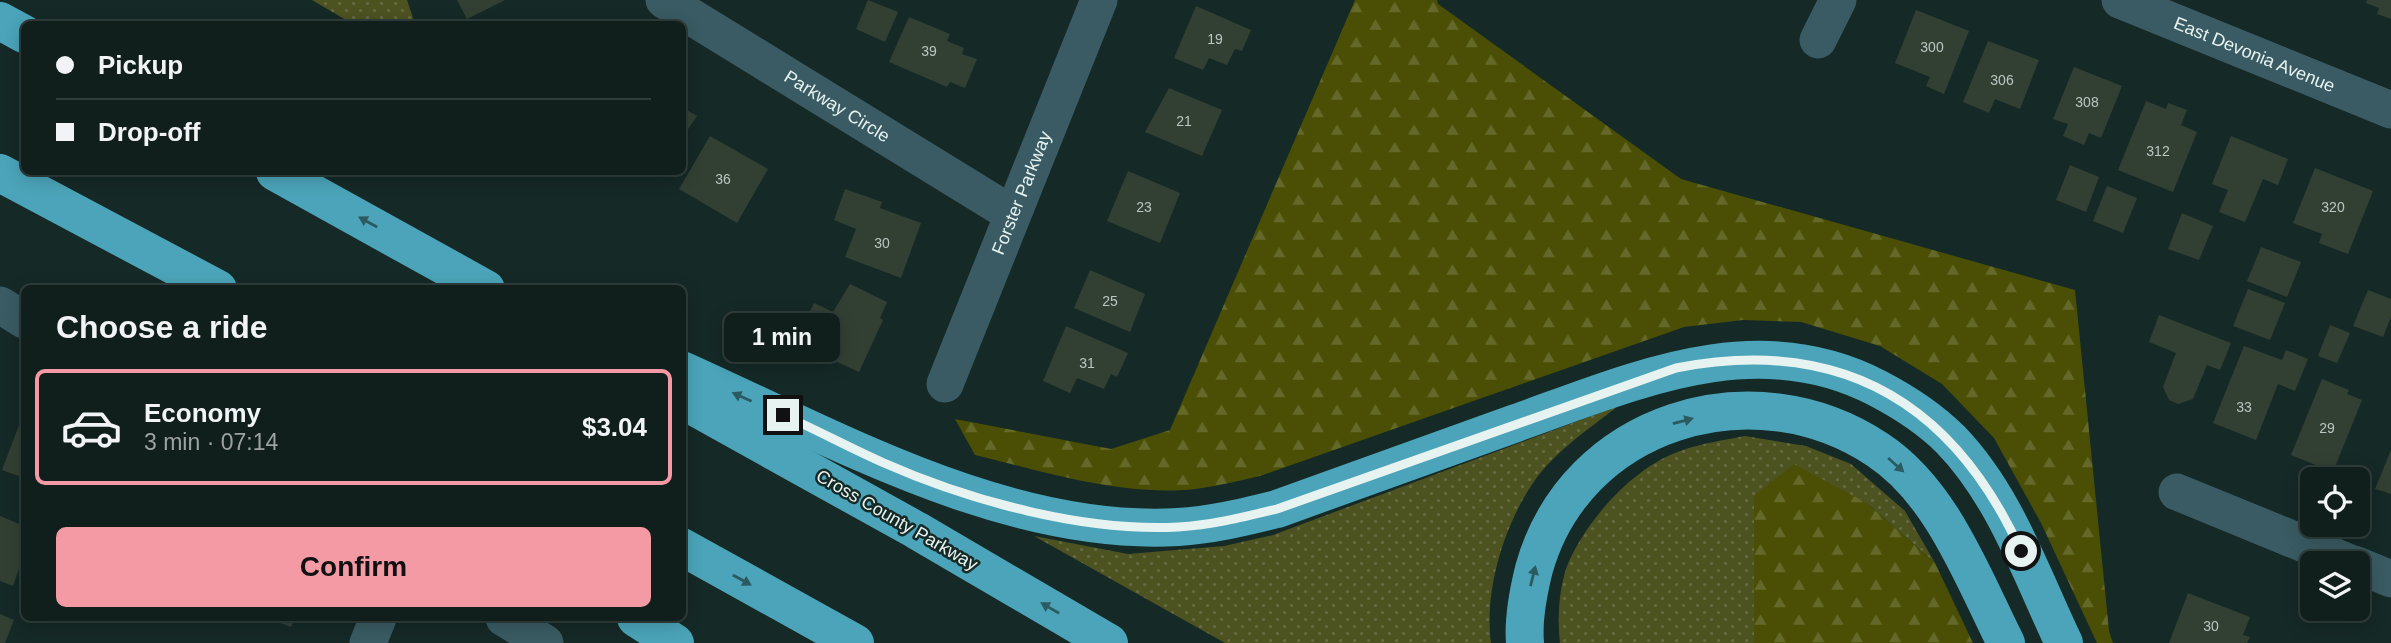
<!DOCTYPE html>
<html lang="en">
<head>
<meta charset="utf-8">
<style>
  :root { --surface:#101f1c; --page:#1e2c29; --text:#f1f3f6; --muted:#9ca2a3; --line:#303d3b; --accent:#f49aa4 }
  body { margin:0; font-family:Arial,sans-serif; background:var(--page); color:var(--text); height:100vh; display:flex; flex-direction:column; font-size:26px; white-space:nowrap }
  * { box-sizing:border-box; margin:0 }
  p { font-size:23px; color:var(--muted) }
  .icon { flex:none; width:38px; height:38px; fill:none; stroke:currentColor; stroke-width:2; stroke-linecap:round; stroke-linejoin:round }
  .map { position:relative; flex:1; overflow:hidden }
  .details { position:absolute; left:21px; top:285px; width:665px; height:336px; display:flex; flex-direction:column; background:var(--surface); border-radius:10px; box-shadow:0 4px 18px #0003,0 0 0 2px var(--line) }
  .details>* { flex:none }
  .hud { position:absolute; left:21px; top:21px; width:665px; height:154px; border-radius:10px; box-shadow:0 4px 18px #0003,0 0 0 2px var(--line); display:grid; align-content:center; height:154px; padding:0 35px; background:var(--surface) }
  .buttons { position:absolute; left:2300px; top:467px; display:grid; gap:14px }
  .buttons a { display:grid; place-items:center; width:70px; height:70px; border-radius:10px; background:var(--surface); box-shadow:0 4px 18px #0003,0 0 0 2px var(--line); font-size:35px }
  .end { position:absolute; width:32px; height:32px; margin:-16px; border:9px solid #e6f3f0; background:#111; box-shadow:0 0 0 4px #111 }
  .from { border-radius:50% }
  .bubble { position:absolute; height:49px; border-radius:10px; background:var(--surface); box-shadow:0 4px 18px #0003,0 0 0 2px var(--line); font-size:23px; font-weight:700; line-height:49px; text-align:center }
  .hud b { display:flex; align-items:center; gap:24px; height:66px; font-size:26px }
  .hud b+b { border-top:2px solid var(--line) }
  .hud i { width:18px; height:18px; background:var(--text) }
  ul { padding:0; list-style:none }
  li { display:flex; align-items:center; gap:21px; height:116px; margin:0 14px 10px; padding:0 21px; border:4px solid var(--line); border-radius:10px }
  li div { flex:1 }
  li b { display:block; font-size:26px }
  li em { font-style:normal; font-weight:700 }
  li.on { border-color:var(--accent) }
  li>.icon { width:63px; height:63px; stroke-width:1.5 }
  h2 { padding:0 35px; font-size:32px; line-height:84px }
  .button { display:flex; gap:14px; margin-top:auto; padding:14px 35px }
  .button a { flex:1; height:80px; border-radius:10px; background:var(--accent); color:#111; font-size:28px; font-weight:700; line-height:80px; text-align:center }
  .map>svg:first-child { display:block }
  .grass { fill:url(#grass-dots) }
  .forest { fill:url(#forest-firs) }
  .building { fill:#324034 }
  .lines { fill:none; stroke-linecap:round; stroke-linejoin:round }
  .minor { stroke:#3a5b63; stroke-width:37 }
  .motorway { stroke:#4ba4b9; stroke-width:38 }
  .oneway { fill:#2b5a61 }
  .route { stroke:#e6f3f0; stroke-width:9 }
  .labels { text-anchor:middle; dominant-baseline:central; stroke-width:5; stroke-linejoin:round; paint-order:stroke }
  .number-label { font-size:14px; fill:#b9c6c1 }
  .street-label { font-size:18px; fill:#e6f3f0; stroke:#152926 }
</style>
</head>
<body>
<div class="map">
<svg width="2391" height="643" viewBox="0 0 2391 643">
  <defs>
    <pattern id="grass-dots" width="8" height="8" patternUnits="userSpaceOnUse" patternTransform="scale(1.75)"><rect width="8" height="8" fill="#4d5221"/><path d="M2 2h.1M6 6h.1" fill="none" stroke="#676b42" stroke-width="1.8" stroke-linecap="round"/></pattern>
    <pattern id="forest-firs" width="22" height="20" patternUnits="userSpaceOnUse" patternTransform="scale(1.75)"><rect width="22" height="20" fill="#4a4f05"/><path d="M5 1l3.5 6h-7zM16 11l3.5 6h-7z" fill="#64692a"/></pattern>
  </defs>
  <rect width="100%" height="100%" fill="#152926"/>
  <g class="grass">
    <polygon points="312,0 407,0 415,24 353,24"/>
    <path d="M1618 406C1589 429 1554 452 1533 483 1504 526 1484 590 1491 643H1225L1034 536 1128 554 1224 546 1273 535Z"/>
    <path d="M1745 436 1806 446 1851 464 1905 511 1935 563 1868 504 1754 496V643H1560C1557 618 1559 582 1570 559 1591 515 1636 465 1683 450 1703 443 1725 440 1745 436Z"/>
  </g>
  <g class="forest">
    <path d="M1355 0H1437L1438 4 1681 179 2075 290 2109 631 2113 643H2097L2041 523 1994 438 1942 384 1880 346 1801 322 1743 320 1684 327 1260 476C1241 480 1222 485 1202 488 1130 499 1045 472 975 455L955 419 1111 449 1170 430Z"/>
    <polygon points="1794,464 1868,504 1935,563 1973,643 1754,643 1754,496"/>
  </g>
  <g class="building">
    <polygon points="457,0 505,0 467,19"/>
    <polygon points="868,0 898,12 885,42 856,29"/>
    <polygon points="2367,0 2391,0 2391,19 2377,14 2379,8 2366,3"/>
    <polygon points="1196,6 1251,30 1242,51 1235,49 1227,65 1209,58 1203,70 1174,58"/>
    <polygon points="1916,10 1969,31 1944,94 1926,86 1930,77 1895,63"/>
    <polygon points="909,17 950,34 947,41 964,48 962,54 977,59 965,88 950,82 947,87 889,62"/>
    <polygon points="1988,41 2039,60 2020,109 1995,99 1989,113 1963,102"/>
    <polygon points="2074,67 2122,86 2101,138 2089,133 2084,145 2063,136 2068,124 2053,119"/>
    <polygon points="1169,88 1222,110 1202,156 1145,132"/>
    <polygon points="2146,101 2166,109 2168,103 2187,110 2181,125 2197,132 2173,192 2118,170"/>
    <polygon points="682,107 697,116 682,138"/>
    <polygon points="710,136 768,169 737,223 679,189"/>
    <polygon points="2231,136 2288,159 2278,185 2263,179 2245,222 2219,212 2228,190 2212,184"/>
    <polygon points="2070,165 2099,177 2086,212 2056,200"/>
    <polygon points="2315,168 2373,191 2348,254 2319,243 2322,234 2293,223"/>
    <polygon points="1128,171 1180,193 1160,243 1107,221"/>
    <polygon points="2107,186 2137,198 2123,233 2093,221"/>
    <polygon points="845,189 882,202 880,208 921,223 901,278 845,257 856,229 834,220"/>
    <polygon points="2182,213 2213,226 2199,260 2168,249"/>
    <polygon points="2261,247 2301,262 2287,297 2247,281"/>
    <polygon points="1090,270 1145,294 1130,332 1074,308"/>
    <polygon points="850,284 887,302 880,318 883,320 859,372 815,352 817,348 797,339 814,303 833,312"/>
    <polygon points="2248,289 2285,303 2270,340 2233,326"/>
    <polygon points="2368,290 2391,299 2391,317 2383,337 2353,326"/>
    <polygon points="2159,315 2231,343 2220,370 2207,365 2193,399 2178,404 2169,400 2163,387 2176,353 2149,342"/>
    <polygon points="2330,325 2350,333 2337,363 2318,356"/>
    <polygon points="1066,326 1128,353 1117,377 1111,374 1104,389 1077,378 1070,393 1043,381"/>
    <polygon points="2244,346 2282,360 2286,350 2308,359 2295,391 2278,384 2256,440 2213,423"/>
    <polygon points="2322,379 2349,390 2347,394 2362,400 2333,472 2291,455"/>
    <polygon points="24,412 24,478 2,470"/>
    <polygon points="2391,450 2391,494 2375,489"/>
    <polygon points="0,516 24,526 24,555 13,586 0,581"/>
    <polygon points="2188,593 2250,617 2243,635 2250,637 2247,643 2169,643"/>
    <polygon points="0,614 14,620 5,643 0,643"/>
    <polygon points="267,618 295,618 291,627"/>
  </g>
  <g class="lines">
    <g class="minor">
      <path id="s1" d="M664 0 1012 214"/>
      <path id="s2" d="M2120 0 2391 110"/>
      <polyline points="1818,40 1838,0"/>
      <polyline points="0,305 24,320"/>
      <path id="s3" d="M945 384 1099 0"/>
      <polyline points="2177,492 2353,564"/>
      <polyline points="2357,565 2391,579"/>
      <polyline points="504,618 545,643"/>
      <polyline points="368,643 378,618"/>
    </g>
    <g class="motorway">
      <polyline points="0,21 24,34"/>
      <polyline points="275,172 486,289"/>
      <polyline points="0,173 218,289"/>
      <path d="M682 370C834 438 1007 537 1178 527 1212 525 1244 517 1277 509 1356 480 1436 452 1516 423 1634 381 1756 325 1877 388 1904 402 1930 419 1951 440 2005 496 2031 574 2064 643"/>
      <polyline points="682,400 916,530 1109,643"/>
      <polyline points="682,547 855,643"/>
      <polyline points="636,618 675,643"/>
      <path d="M1525 643C1523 619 1528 593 1534 569 1575 421 1753 366 1878 450 1942 492 1973 578 2006 643"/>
    </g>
  </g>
  <defs><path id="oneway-solid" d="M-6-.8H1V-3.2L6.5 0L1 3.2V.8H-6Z" transform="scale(1.75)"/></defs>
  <g class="oneway">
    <use href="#oneway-solid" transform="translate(368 222) rotate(-151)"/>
    <use href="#oneway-solid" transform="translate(742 397) rotate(-156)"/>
    <use href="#oneway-solid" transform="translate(1683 421) rotate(-15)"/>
    <use href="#oneway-solid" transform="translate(1896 465) rotate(42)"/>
    <use href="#oneway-solid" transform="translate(1533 576) rotate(-76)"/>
    <use href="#oneway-solid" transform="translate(742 580) rotate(29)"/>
    <use href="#oneway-solid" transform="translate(1050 608) rotate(-150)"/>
  </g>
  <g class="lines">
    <path class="route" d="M783 415C817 430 850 448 884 463 970 501 1084 532 1178 527 1212 525 1244 517 1277 509L1676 368C1840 336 1953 402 2021 551"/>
  </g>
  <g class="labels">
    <g class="number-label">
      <text x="1215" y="39">19</text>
      <text x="1932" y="47">300</text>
      <text x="929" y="51">39</text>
      <text x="2002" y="80">306</text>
      <text x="2087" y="102">308</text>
      <text x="1184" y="121">21</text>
      <text x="2158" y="151">312</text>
      <text x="723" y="179">36</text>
      <text x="1144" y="207">23</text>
      <text x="2333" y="207">320</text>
      <text x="882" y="243">30</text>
      <text x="1110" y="301">25</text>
      <text x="1087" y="363">31</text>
      <text x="2244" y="407">33</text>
      <text x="2327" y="428">29</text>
      <text x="2211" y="626">30</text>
    </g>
    <g class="street-label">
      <text stroke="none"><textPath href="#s2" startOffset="145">East Devonia Avenue</textPath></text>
      <text stroke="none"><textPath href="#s1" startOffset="203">Parkway Circle</textPath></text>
      <text stroke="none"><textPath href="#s3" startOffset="206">Forster Parkway</textPath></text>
      <text transform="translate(897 520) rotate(30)">Cross County Parkway</text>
    </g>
  </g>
</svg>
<div class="buttons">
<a><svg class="icon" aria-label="locate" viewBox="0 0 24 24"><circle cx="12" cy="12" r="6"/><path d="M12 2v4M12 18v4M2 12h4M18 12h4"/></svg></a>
<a><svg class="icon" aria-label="layers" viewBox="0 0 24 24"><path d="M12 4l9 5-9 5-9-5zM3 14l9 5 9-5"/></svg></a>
</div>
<i class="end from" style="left:2021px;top:551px"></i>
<i class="end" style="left:783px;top:415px"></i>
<div class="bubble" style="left:724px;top:313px;width:116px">1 min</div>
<div class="hud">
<b><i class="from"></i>Pickup</b>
<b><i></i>Drop-off</b>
</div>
<section class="details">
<h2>Choose a ride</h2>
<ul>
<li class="on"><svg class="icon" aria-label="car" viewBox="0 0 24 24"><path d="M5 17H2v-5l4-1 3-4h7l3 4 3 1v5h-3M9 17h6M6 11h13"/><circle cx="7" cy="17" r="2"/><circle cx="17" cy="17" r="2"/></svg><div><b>Economy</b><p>3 min · 07:14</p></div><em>$3.04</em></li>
</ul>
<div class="button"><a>Confirm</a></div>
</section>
</div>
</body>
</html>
